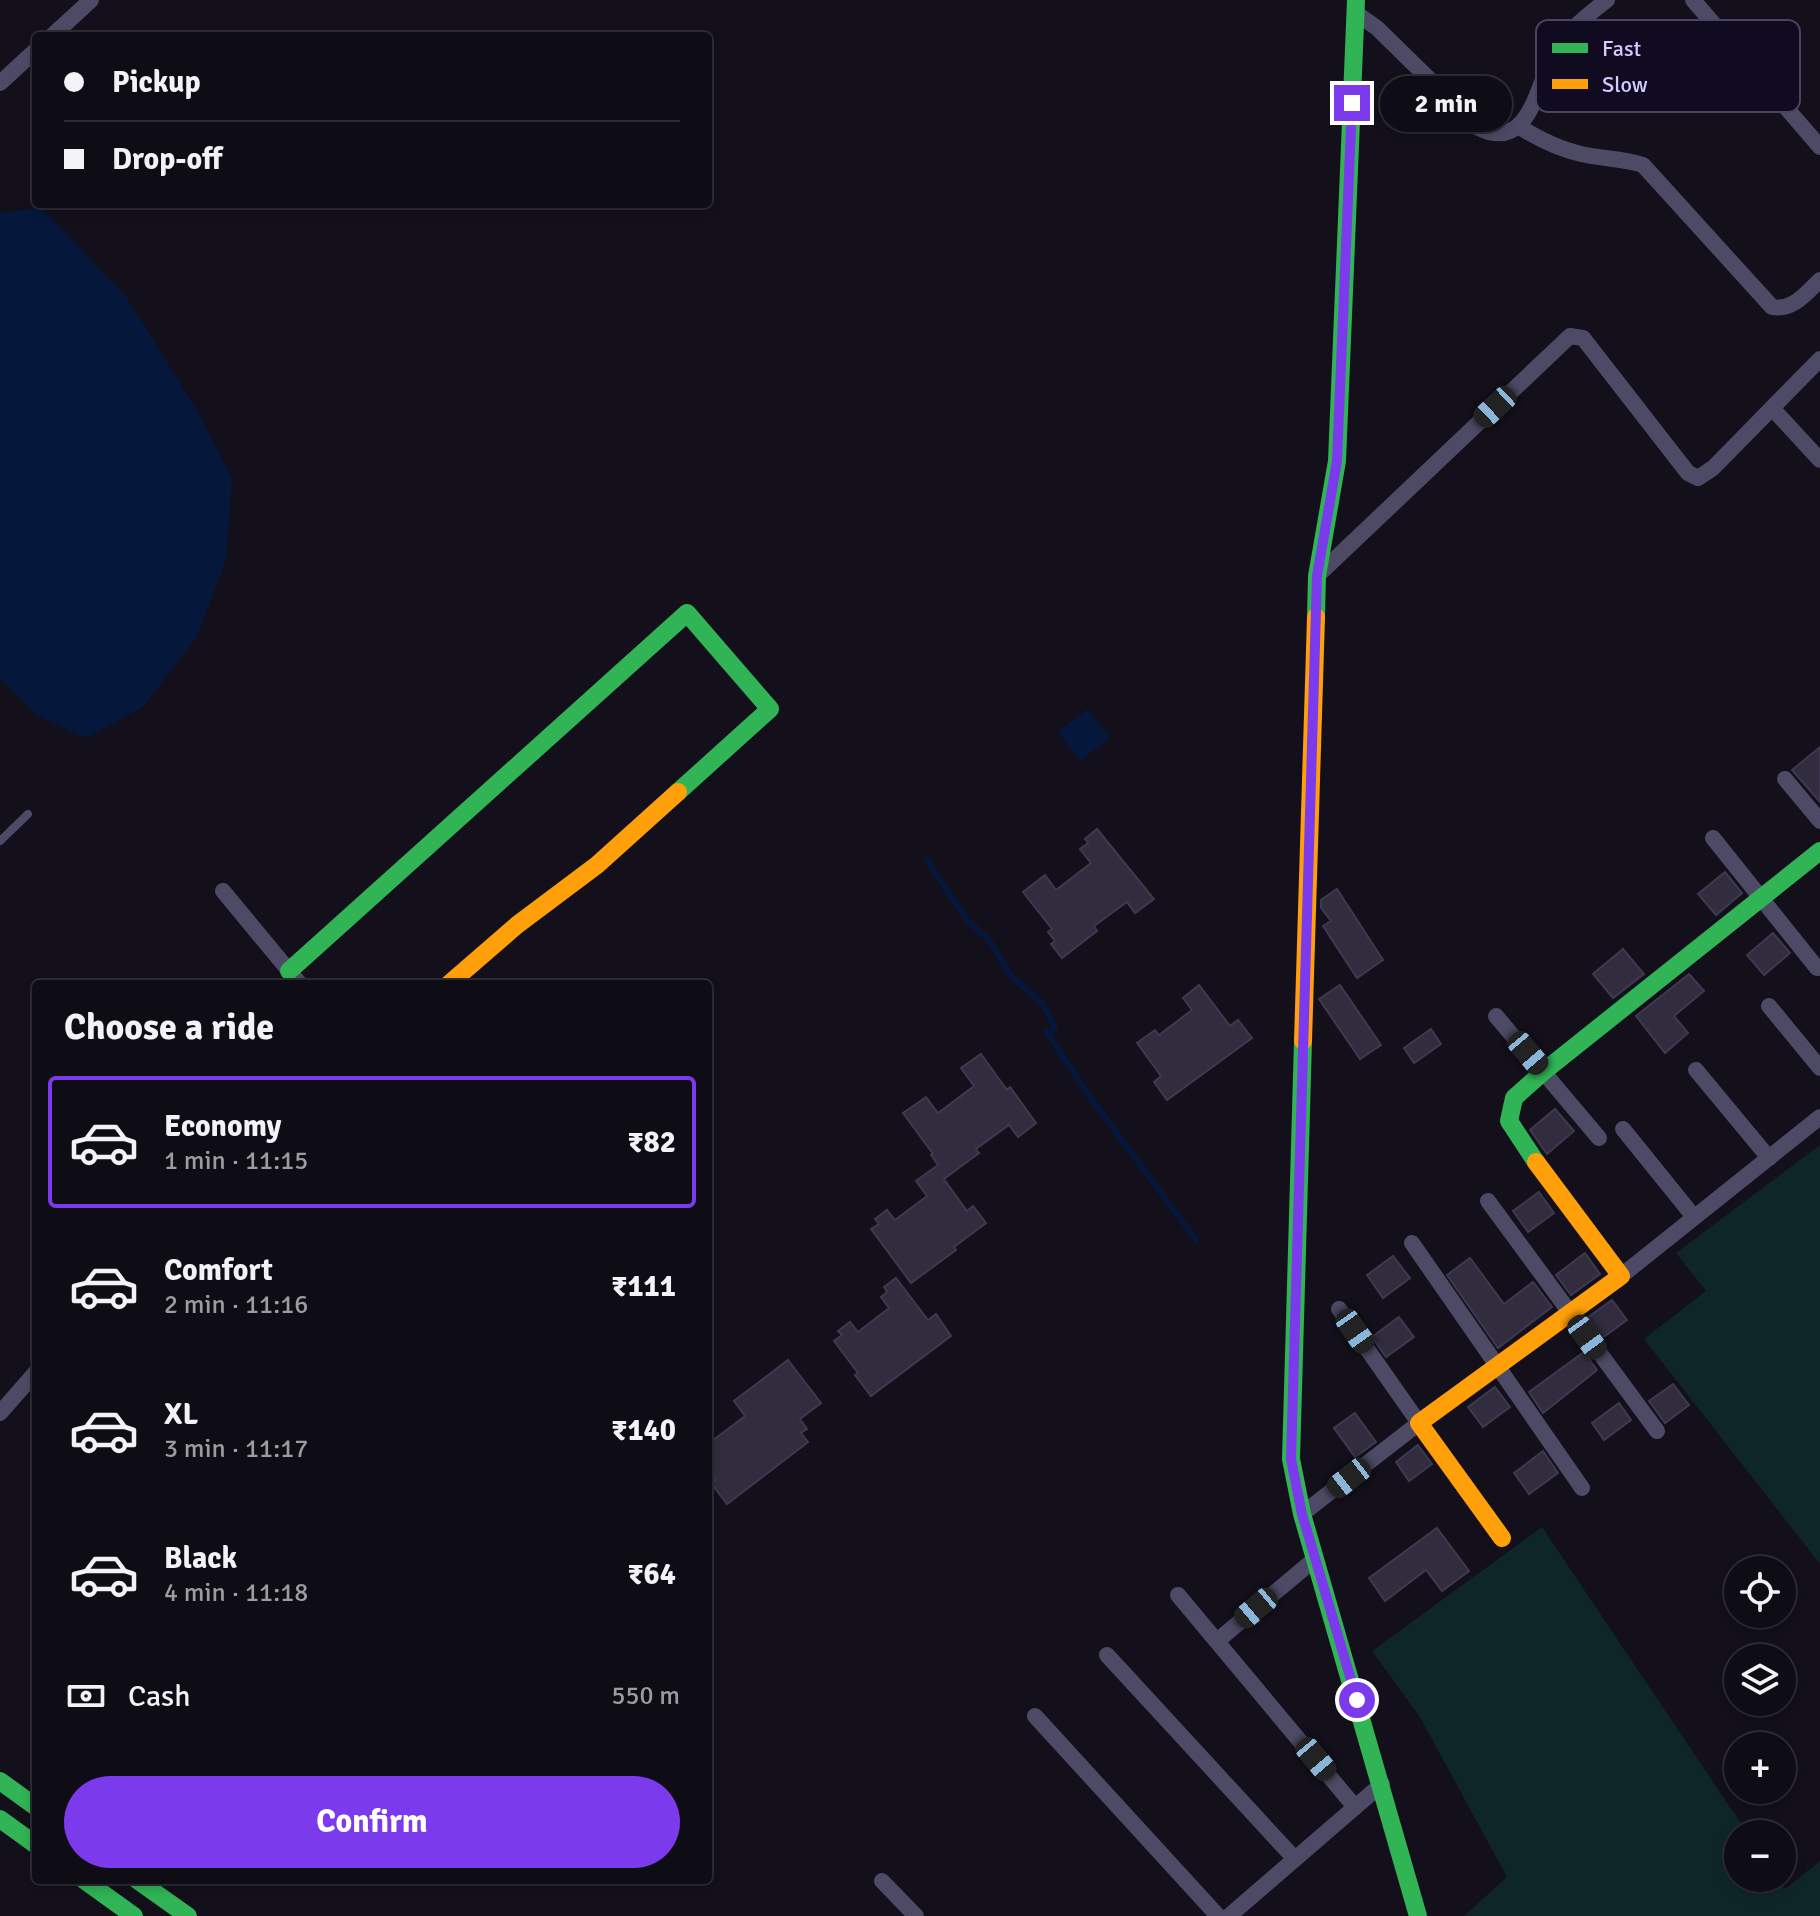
<!DOCTYPE html>
<html lang="en">
<head>
<meta charset="utf-8">
<style>
  :root { --surface:#0e0c14; --page:#17151d; --text:#f1f3f6; --muted:#9b9ba0; --line:#2e2c34; --accent:#7c3aed }
  body { margin:0; font-family:Signika,sans-serif; background:var(--page); color:var(--text); height:100vh; display:flex; flex-direction:column; font-size:30px; white-space:nowrap }
  * { box-sizing:border-box; margin:0 }
  p { font-size:26px; color:var(--muted) }
  .icon { flex:none; width:44px; height:44px; fill:none; stroke:currentColor; stroke-width:2; stroke-linecap:round; stroke-linejoin:round }
  .map { position:relative; flex:1; overflow:hidden }
  .drawer { position:absolute; left:32px; top:980px; width:680px; height:904px; display:flex; flex-direction:column; background:var(--surface); border-radius:8px; box-shadow:0 4px 12px #0003,0 0 0 2px var(--line) }
  .drawer>* { flex:none }
  .guide { position:absolute; left:32px; top:32px; width:680px; height:176px; border-radius:8px; box-shadow:0 4px 12px #0003,0 0 0 2px var(--line); display:grid; align-content:center; height:176px; padding:0 32px; background:var(--surface) }
  .controls { position:absolute; left:1724px; top:1556px; display:grid; gap:16px }
  .controls a { display:grid; place-items:center; width:72px; height:72px; border-radius:50%; background:var(--surface); box-shadow:0 4px 12px #0003,0 0 0 2px var(--line); font-size:40px }
  .end { position:absolute; width:36px; height:36px; margin:-18px; border:10px solid #7c3aed; background:#fff; box-shadow:0 0 0 4px #fff }
  .from { border-radius:50% }
  .bubble { position:absolute; height:56px; border-radius:28px; background:var(--surface); box-shadow:0 4px 12px #0003,0 0 0 2px var(--line); font-size:26px; font-weight:700; line-height:56px; text-align:center }
  .car { position:absolute; width:24px; height:48px; margin:-24px -12px; border-radius:10px; box-shadow:0 0 6px 2px #0007; background:linear-gradient(#222 24%,#8ab4d8 0 40%,#222 0 76%,#8ab4d8 0 86%,#222 0) }
  .guide b { display:flex; align-items:center; gap:28px; height:76px; font-size:30px }
  .guide b+b { border-top:2px solid var(--line) }
  .guide i { width:20px; height:20px; background:var(--text) }
  ul { padding:0; list-style:none }
  li { display:flex; align-items:center; gap:24px; height:132px; margin:0 16px 12px; padding:0 16px; border:4px solid transparent; border-radius:8px }
  li div { flex:1 }
  li b { display:block; font-size:30px }
  li em { font-style:normal; font-weight:700 }
  li.current { border-color:var(--accent) }
  li>.icon { width:72px; height:72px; stroke-width:1.5 }
  h2 { padding:0 32px; font-size:36px; line-height:96px }
  .pay { display:flex; align-items:center; gap:20px; height:88px; padding:0 32px; font-size:30px }
  .pay p { margin-inline-start:auto }
  .primary-button { display:flex; gap:16px; margin-top:auto; padding:16px 32px }
  .primary-button a { flex:1; height:92px; border-radius:48px; background:var(--accent); color:#fff; font-size:32px; font-weight:700; line-height:92px; text-align:center }
  .map>svg:first-child { display:block }
  .green { fill:#0f2629 }
  .water { fill:#06173c }
  .lines { fill:none; stroke-linecap:round; stroke-linejoin:round }
  .stream { stroke:#06173c; stroke-width:6 }
  .building { fill:#312d3e; stroke:#3e3950; stroke-width:2 }
  .lane { stroke:#4d4a65; stroke-width:8 }
  .street { stroke:#4d4a65; stroke-width:16 }
  .fast { stroke:#30b455; stroke-width:18 }
  .slow { stroke:#ff9f0a; stroke-width:18 }
  .route { stroke:#7c3aed; stroke-width:10 }
  .key { fill:#100b20; stroke:#4a4463; stroke-width:2 }
  .key-label { font-size:22px; fill:#d3caff }
</style>
</head>
<body>
<div class="map">
<svg width="1820" height="1916" viewBox="0 0 1820 1916">
  <rect width="100%" height="100%" fill="#13101b"/>
  <g class="green">
    <polygon points="1820,1145 1820,1564 1644,1339 1706,1291 1676,1253"/>
    <polygon points="1542,1527 1748,1834 1738,1834 1738,1878 1777,1878 1785,1889 1820,1861 1820,1916 1464,1916 1507,1877 1420,1717 1372,1651"/>
  </g>
  <g class="water">
    <polygon points="41,207 127,298 196,409 232,478 226,560 196,638 143,707 86,738 38,716 0,679 0,213"/>
    <polygon points="1088,709 1110,738 1080,761 1058,732"/>
  </g>
  <g class="lines">
    <polyline class="stream" points="927,860 966,919 990,941 1010,975 1043,1004 1055,1028 1047,1032 1082,1086 1196,1240"/>
  </g>
  <g class="building">
    <polygon points="1820,747 1820,802 1792,770"/>
    <polygon points="1097,829 1154,899 1135,913 1127,902 1094,926 1097,931 1062,958 1051,944 1055,941 1048,932 1052,929 1023,892 1045,875 1056,890 1091,863 1080,849 1088,843 1085,839"/>
    <polygon points="1725,872 1742,893 1716,915 1698,894"/>
    <polygon points="1337,889 1383,960 1357,978 1323,926 1331,921 1321,908 1321,900"/>
    <polygon points="1773,933 1790,953 1764,975 1747,955"/>
    <polygon points="1623,949 1644,974 1613,998 1593,974"/>
    <polygon points="1689,974 1704,991 1674,1016 1688,1033 1665,1053 1636,1016"/>
    <polygon points="1199,985 1230,1026 1238,1020 1252,1038 1167,1100 1154,1082 1161,1076 1137,1043 1155,1030 1159,1035 1192,1010 1183,998"/>
    <polygon points="1340,985 1381,1045 1360,1059 1319,999"/>
    <polygon points="1431,1029 1441,1044 1414,1063 1404,1048"/>
    <polygon points="981,1054 1007,1090 1010,1087 1036,1123 1018,1137 1009,1125 976,1149 979,1153 944,1179 967,1211 973,1206 986,1223 954,1247 956,1250 911,1283 871,1229 879,1224 875,1219 887,1210 895,1220 927,1196 916,1181 938,1165 931,1155 933,1154 903,1113 926,1097 938,1113 974,1086 961,1068"/>
    <polygon points="1555,1109 1574,1131 1547,1154 1530,1130"/>
    <polygon points="1539,1192 1554,1213 1528,1232 1513,1211"/>
    <polygon points="1585,1253 1600,1274 1571,1295 1556,1275"/>
    <polygon points="1393,1256 1410,1278 1383,1298 1367,1275"/>
    <polygon points="1470,1258 1504,1304 1533,1282 1552,1307 1498,1348 1447,1275"/>
    <polygon points="896,1278 928,1320 936,1314 951,1336 871,1396 855,1375 858,1373 834,1341 842,1335 838,1331 850,1322 858,1332 889,1308 881,1297 887,1292 884,1287"/>
    <polygon points="1612,1300 1627,1320 1602,1338 1587,1318"/>
    <polygon points="1399,1317 1414,1337 1386,1357 1372,1337"/>
    <polygon points="1584,1352 1597,1370 1543,1413 1529,1392"/>
    <polygon points="788,1360 821,1403 800,1419 807,1429 801,1433 808,1442 727,1504 711,1483 716,1480 708,1470 708,1444 745,1416 734,1401"/>
    <polygon points="1673,1384 1689,1405 1665,1423 1649,1401"/>
    <polygon points="1495,1387 1510,1407 1483,1427 1468,1407"/>
    <polygon points="1619,1403 1631,1420 1604,1440 1592,1423"/>
    <polygon points="1355,1413 1376,1442 1355,1457 1334,1428"/>
    <polygon points="1418,1445 1432,1464 1409,1481 1396,1462"/>
    <polygon points="1543,1451 1558,1473 1529,1494 1514,1473"/>
    <polygon points="1437,1528 1469,1571 1442,1591 1426,1570 1385,1601 1369,1578"/>
  </g>
  <g class="lines">
    <polyline class="lane" points="0,841 28,814"/>
    <g class="street">
      <polyline points="1693,0 1820,147"/>
      <path d="M1356 13 1377 28 1479 128C1532 154 1538 77 1557 47 1570 29 1590 13 1607 0"/>
      <polyline points="52,36 91,0"/>
      <polyline points="0,83 36,50"/>
      <path d="M1518 126C1537 138 1559 149 1581 154 1602 159 1623 158 1643 165L1772 307C1793 311 1806 293 1820 280"/>
      <polyline points="1772,408 1820,460"/>
      <polyline points="1317,576 1570,336 1583,338 1688,473 1698,478 1713,468 1820,359"/>
      <polyline points="1785,779 1820,821"/>
      <polyline points="1713,838 1817,968"/>
      <polyline points="223,891 300,984"/>
      <polyline points="1769,1006 1820,1068"/>
      <polyline points="1496,1016 1599,1138"/>
      <polyline points="1696,1070 1769,1158"/>
      <polyline points="1623,1129 1694,1217"/>
      <polyline points="1488,1201 1657,1431"/>
      <polyline points="1412,1243 1582,1488"/>
      <polyline points="1621,1276 1820,1117"/>
      <polyline points="0,1413 36,1372"/>
      <polyline points="1302,1514 1419,1423 1339,1309"/>
      <polyline points="1178,1595 1355,1807"/>
      <polyline points="1217,1641 1315,1559"/>
      <polyline points="1107,1655 1294,1858"/>
      <polyline points="1035,1716 1218,1916"/>
      <polyline points="882,1881 916,1916"/>
      <polyline points="1229,1916 1382,1784"/>
    </g>
    <g class="fast">
      <polyline points="1316,617 1317,576 1337,461 1356,0"/>
      <polyline points="289,971 687,613 770,709 678,792"/>
      <polyline points="1303,1041 1291,1459 1302,1514 1418,1916"/>
      <polyline points="1536,1162 1509,1121 1514,1098 1543,1072 1820,851"/>
      <polyline points="0,1781 36,1807"/>
      <polyline points="0,1819 36,1845"/>
      <polyline points="84,1880 134,1916"/>
      <polyline points="137,1880 188,1916"/>
    </g>
    <g class="slow">
      <polyline points="449,984 517,925 597,865 678,792"/>
      <polyline points="1303,1041 1316,617"/>
      <polyline points="1502,1538 1419,1423 1621,1276 1536,1162"/>
    </g>
  </g>
  <g class="lines">
    <polyline class="route" points="1352,103 1337,461 1317,576 1291,1459 1302,1514 1357,1700"/>
  </g>
  <rect x="1536" y="20" width="264" height="92" rx="12" class="key"/>
  <rect x="1552" y="43" width="36" height="10" fill="#30b455"/>
  <rect x="1552" y="79" width="36" height="10" fill="#ff9f0a"/>
  <g class="key-label">
    <text x="1602" y="56">Fast</text>
    <text x="1602" y="92">Slow</text>
  </g>
</svg>
<div class="controls">
<a><svg class="icon" aria-label="locate" viewBox="0 0 24 24"><circle cx="12" cy="12" r="6"/><path d="M12 2v4M12 18v4M2 12h4M18 12h4"/></svg></a>
<a><svg class="icon" aria-label="layers" viewBox="0 0 24 24"><path d="M12 4l9 5-9 5-9-5zM3 14l9 5 9-5"/></svg></a>
<a>+</a>
<a>−</a>
</div>
<i class="end from" style="left:1357px;top:1700px"></i>
<i class="end" style="left:1352px;top:103px"></i>
<div class="bubble" style="left:1380px;top:76px;width:132px">2 min</div>
<i class="car" style="left:1495px;top:407px;rotate:227deg"></i>
<i class="car" style="left:1528px;top:1053px;rotate:140deg"></i>
<i class="car" style="left:1355px;top:1331px;rotate:145deg"></i>
<i class="car" style="left:1587px;top:1337px;rotate:144deg"></i>
<i class="car" style="left:1349px;top:1478px;rotate:232deg"></i>
<i class="car" style="left:1256px;top:1608px;rotate:230deg"></i>
<i class="car" style="left:1316px;top:1759px;rotate:140deg"></i>
<div class="guide">
<b><i class="from"></i>Pickup</b>
<b><i></i>Drop-off</b>
</div>
<section class="drawer">
<h2>Choose a ride</h2>
<ul>
<li class="current"><svg class="icon" aria-label="car" viewBox="0 0 24 24"><path d="M5 17H2v-5l4-1 3-4h7l3 4 3 1v5h-3M9 17h6M6 11h13"/><circle cx="7" cy="17" r="2"/><circle cx="17" cy="17" r="2"/></svg><div><b>Economy</b><p>1 min · 11:15</p></div><em>₹82</em></li>
<li><svg class="icon" aria-label="car" viewBox="0 0 24 24"><path d="M5 17H2v-5l4-1 3-4h7l3 4 3 1v5h-3M9 17h6M6 11h13"/><circle cx="7" cy="17" r="2"/><circle cx="17" cy="17" r="2"/></svg><div><b>Comfort</b><p>2 min · 11:16</p></div><em>₹111</em></li>
<li><svg class="icon" aria-label="car" viewBox="0 0 24 24"><path d="M5 17H2v-5l4-1 3-4h7l3 4 3 1v5h-3M9 17h6M6 11h13"/><circle cx="7" cy="17" r="2"/><circle cx="17" cy="17" r="2"/></svg><div><b>XL</b><p>3 min · 11:17</p></div><em>₹140</em></li>
<li><svg class="icon" aria-label="car" viewBox="0 0 24 24"><path d="M5 17H2v-5l4-1 3-4h7l3 4 3 1v5h-3M9 17h6M6 11h13"/><circle cx="7" cy="17" r="2"/><circle cx="17" cy="17" r="2"/></svg><div><b>Black</b><p>4 min · 11:18</p></div><em>₹64</em></li>
</ul>
<div class="pay"><svg class="icon" aria-label="cash" viewBox="0 0 24 24"><path d="M3 7h18v10H3z"/><circle cx="12" cy="12" r="2"/></svg>Cash<p>550 m</p></div>
<div class="primary-button"><a>Confirm</a></div>
</section>
</div>
</body>
</html>
